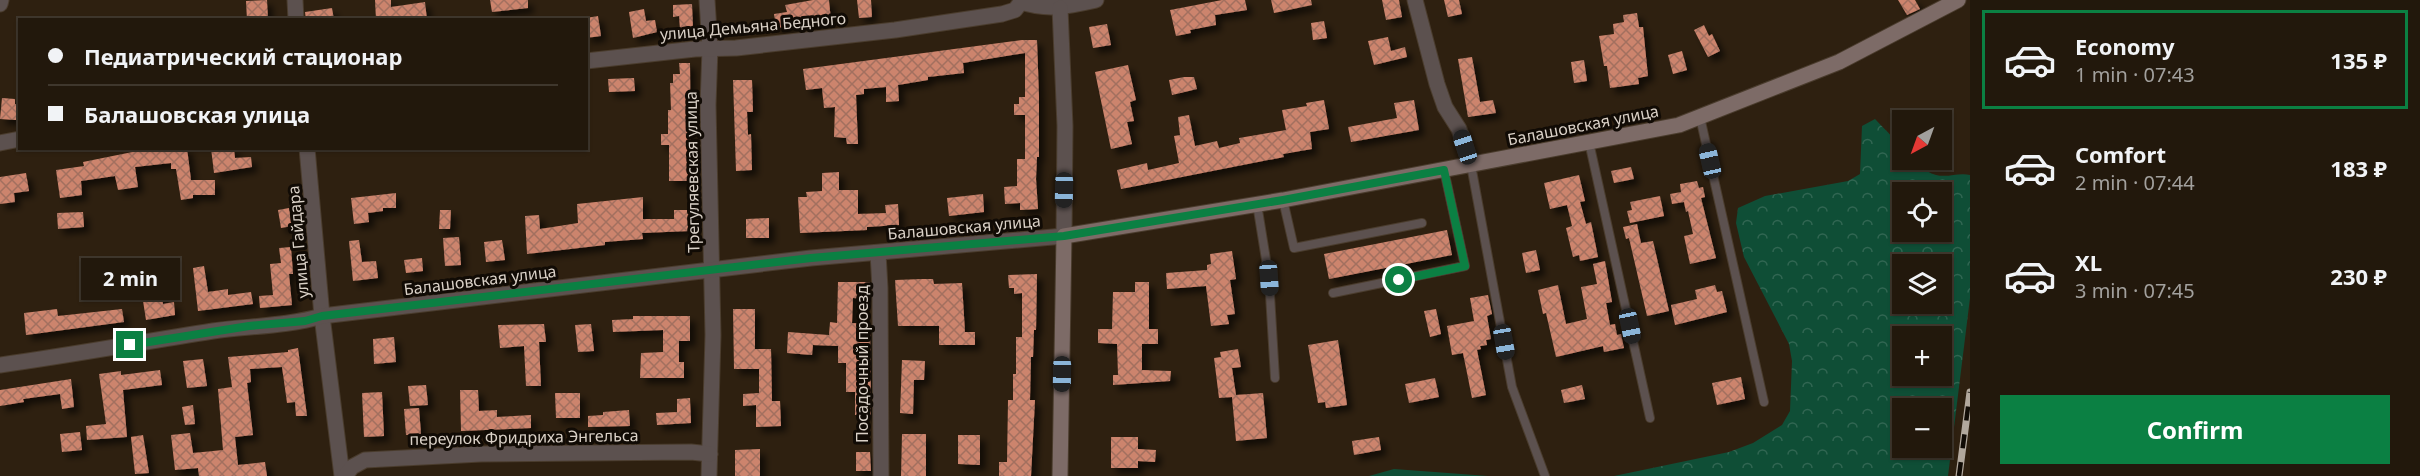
<!DOCTYPE html>
<html lang="en">
<head>
<meta charset="utf-8">
<style>
  :root { --surface:#22180c; --page:#2e251a; --text:#f1f3f6; --muted:#a2a09d; --line:#3f372d; --accent:#0b8043 }
  body { margin:0; font-family:"Noto Sans",sans-serif; background:var(--page); color:var(--text); height:100vh; display:flex; flex-direction:column; font-size:22px; white-space:nowrap }
  * { box-sizing:border-box; margin:0 }
  p { font-size:20px; color:var(--muted) }
  .icon { flex:none; width:33px; height:33px; fill:none; stroke:currentColor; stroke-width:2; stroke-linecap:round; stroke-linejoin:round }
  .map { position:relative; flex:1; overflow:hidden }
  .details { display:flex; flex-direction:column; background:var(--surface); width:450px }
  .details>* { flex:none }
  .banner { position:absolute; left:18px; top:18px; width:570px; height:132px; border-radius:0px; box-shadow:0 2px 4px #0004,0 0 0 2px var(--line); display:grid; align-content:center; height:132px; padding:0 30px; background:var(--surface) }
  .needle { width:39px; rotate:221deg }
  .fabs { position:absolute; left:1892px; top:110px; display:grid; gap:12px }
  .fabs a { display:grid; place-items:center; width:60px; height:60px; border-radius:0px; background:var(--surface); box-shadow:0 2px 4px #0004,0 0 0 2px var(--line); font-size:30px }
  .end { position:absolute; width:27px; height:27px; margin:-14px; border:8px solid #0b8043; background:#fff; box-shadow:0 0 0 3px #fff }
  .from { border-radius:50% }
  .bubble { position:absolute; height:42px; border-radius:0px; background:var(--surface); box-shadow:0 2px 4px #0004,0 0 0 2px var(--line); font-size:20px; font-weight:700; line-height:42px; text-align:center }
  .car { position:absolute; width:18px; height:36px; margin:-18px -9px; border-radius:8px; box-shadow:0 0 4px 2px #0007; background:linear-gradient(#222 24%,#8ab4d8 0 40%,#222 0 76%,#8ab4d8 0 86%,#222 0) }
  .banner b { display:flex; align-items:center; gap:21px; height:57px; font-size:22px }
  .banner b+b { border-top:2px solid var(--line) }
  .banner i { width:15px; height:15px; background:var(--text) }
  ul { padding:10px 0 0; list-style:none }
  li { display:flex; align-items:center; gap:18px; height:99px; margin:0 12px 9px; padding:0 18px; border:3px solid transparent; border-radius:0px }
  li div { flex:1 }
  li b { display:block; font-size:22px }
  li em { font-style:normal; font-weight:700 }
  li.current { border-color:var(--accent) }
  li>.icon { width:54px; height:54px; stroke-width:1.5 }
  .button { display:flex; gap:12px; margin-top:auto; padding:12px 30px }
  .button a { flex:1; height:69px; border-radius:0px; background:var(--accent); color:#fff; font-size:24px; font-weight:700; line-height:69px; text-align:center }
  main { display:flex; flex:1; min-height:0 }
  .map>svg:first-child { display:block }
  .forest { fill:url(#forest-crowns); fill-rule:evenodd }
  .building { fill:url(#building-cross-hatch); filter:url(#shadow) }
  .lines { fill:none; stroke-linecap:round; stroke-linejoin:round }
  .lane-casing { stroke:#4a3c2d; stroke-width:10 }
  .street-casing { stroke:#4a3c2d; stroke-width:17 }
  .secondary-casing { stroke:#4a3c2d; stroke-width:17 }
  .lane { stroke:#5c514f; stroke-width:8 }
  .street { stroke:#5c514f; stroke-width:15 }
  .secondary { stroke:#7d6b67; stroke-width:15 }
  .rail-casing { stroke:#b2a89d; stroke-width:7 }
  .rail { stroke:#110b05; stroke-width:4.5; stroke-dasharray:14; stroke-linecap:butt }
  .route { stroke:#0b8043; stroke-width:8 }
  .labels { text-anchor:middle; dominant-baseline:central; stroke-width:6; stroke-linejoin:round; paint-order:stroke }
  .street-label { font-size:16px; fill:#dad1c7; stroke:#110b05 }
</style>
</head>
<body>
<main>
<div class="map">
<svg width="1970" height="476" viewBox="0 0 1970 476">
  <defs>
    <pattern id="forest-crowns" width="20" height="18" patternUnits="userSpaceOnUse" patternTransform="scale(1.5)"><rect width="20" height="18" fill="#0f4e36"/><path d="M2 6a3 3 0 1 1 6 0M12 15a3 3 0 1 1 6 0" fill="none" stroke="#316652"/></pattern>
    <pattern id="building-cross-hatch" width="8" height="8" patternUnits="userSpaceOnUse" patternTransform="scale(1.5)"><rect width="8" height="8" fill="#cc846d"/><path d="M0 0l8 8M0 8l8-8" fill="none" stroke="#a26f5e"/></pattern>
    <filter id="shadow"><feDropShadow dx="5.5" dy="5.5" stdDeviation="3" flood-color="#0009"/></filter>
  </defs>
  <rect width="100%" height="100%" fill="#2e2010"/>
  <g class="forest">
    <path d="M1875 119C1885 130 1902 143 1902 159 1914 159 1924 172 1936 175 1948 178 1959 172 1970 175V298L1948 476H1614L1729 452 1753 443 1782 425 1790 411 1792 361 1789 344 1744 257 1736 223 1738 208 1765 196 1848 181 1860 174 1862 126ZM1902 192H1941V231H1902ZM1902 264H1941V303H1902ZM1902 336H1941V375H1902ZM1902 408H1941V447H1902Z"/>
    <polygon points="1394,469 1488,476 1369,476"/>
  </g>
  <g class="building">
    <polygon points="267,0 268,20 247,20 246,1"/>
    <polygon points="375,0 391,0 391,7 425,2 427,20 376,20"/>
    <polygon points="490,0 528,0 528,8 492,12"/>
    <polygon points="813,0 829,0 831,21 776,28 774,14 787,12 785,5"/>
    <polygon points="857,0 871,0 872,17 859,18"/>
    <polygon points="1222,0 1245,0 1247,10 1215,15 1216,25 1190,30 1191,33 1176,36 1170,10"/>
    <polygon points="1271,0 1311,0 1312,5 1274,13"/>
    <polygon points="1382,0 1399,0 1402,17 1386,20"/>
    <polygon points="1444,0 1459,0 1462,14 1448,17"/>
    <polygon points="1898,0 1915,0 1920,9 1907,15"/>
    <polygon points="692,4 693,28 680,29 679,16 673,17 673,5"/>
    <polygon points="332,8 334,20 306,20 305,12"/>
    <polygon points="644,9 646,21 655,20 657,32 633,38 629,12"/>
    <polygon points="1637,13 1639,27 1643,27 1648,76 1638,78 1639,84 1610,88 1607,66 1604,66 1599,36 1614,34 1613,24 1624,22 1623,15"/>
    <polygon points="598,16 601,36 586,38 586,18"/>
    <polygon points="1324,21 1327,38 1313,40 1311,23"/>
    <polygon points="1107,24 1111,45 1093,48 1089,27"/>
    <polygon points="1704,25 1709,36 1712,34 1720,51 1708,57 1694,30"/>
    <polygon points="1388,37 1391,51 1405,47 1407,57 1374,65 1368,41"/>
    <polygon points="1022,40 1037,40 1039,97 1039,157 1037,157 1036,179 1038,209 1020,210 1020,203 1005,204 1004,187 1017,186 1017,159 1025,159 1025,115 1014,115 1014,104 1019,104 1019,97 1025,97 1025,53 963,63 964,73 928,77 928,80 898,85 899,101 886,102 886,87 864,89 864,94 856,95 858,144 847,144 846,138 834,137 835,107 824,108 822,88 806,90 803,69"/>
    <polygon points="1682,51 1687,70 1673,74 1668,55"/>
    <polygon points="1472,57 1480,102 1493,100 1496,113 1468,117 1458,59"/>
    <polygon points="1584,60 1587,81 1574,83 1571,62"/>
    <polygon points="679,63 690,63 691,181 669,181 669,145 661,145 661,134 668,134 668,110 671,110 670,83 673,83 673,74 680,74"/>
    <polygon points="1128,65 1136,100 1130,102 1134,121 1127,122 1132,144 1111,149 1095,72"/>
    <polygon points="1184,77 1194,77 1197,89 1172,95 1169,80"/>
    <polygon points="634,78 635,91 609,92 608,79"/>
    <polygon points="733,80 752,80 753,112 747,112 748,135 751,134 752,170 736,171"/>
    <polygon points="2,98 15,99 15,104 17,104 16,120 0,119"/>
    <polygon points="1324,100 1329,129 1310,132 1312,149 1283,154 1284,157 1121,189 1117,170 1147,163 1148,170 1179,163 1174,136 1180,135 1178,117 1189,115 1195,146 1217,141 1219,148 1240,143 1239,138 1286,130 1282,110 1307,106 1306,103"/>
    <polygon points="1414,100 1419,130 1351,142 1348,127 1397,118 1394,103"/>
    <polygon points="152,148 187,148 191,180 215,180 215,195 193,195 193,198 181,200 176,169 171,169 171,163 135,167 138,187 118,190 115,176 81,181 82,195 60,198 56,170 84,166 83,162"/>
    <polygon points="211,148 234,148 235,158 251,157 252,167 214,173"/>
    <polygon points="1631,167 1634,179 1614,183 1611,171"/>
    <polygon points="839,172 839,190 858,190 858,214 886,213 885,205 898,204 899,225 867,227 867,230 800,233 798,197 807,197 806,192 822,191 822,173"/>
    <polygon points="26,173 29,191 14,193 15,202 0,204 0,177"/>
    <polygon points="1579,175 1585,201 1580,202 1586,224 1591,222 1598,257 1580,261 1579,255 1573,257 1566,228 1572,226 1567,205 1550,209 1544,183"/>
    <polygon points="1697,181 1699,188 1703,187 1705,197 1701,198 1716,258 1690,264 1684,236 1693,234 1688,211 1686,212 1684,202 1672,204 1670,194 1681,192 1680,184"/>
    <polygon points="396,193 396,208 383,208 383,211 368,213 369,222 354,224 351,198"/>
    <polygon points="983,194 984,212 949,216 947,198"/>
    <polygon points="1660,196 1664,216 1630,223 1627,211 1632,210 1630,202"/>
    <polygon points="643,197 643,219 674,219 674,210 688,210 690,231 642,233 643,239 605,242 605,245 527,254 525,216 539,215 540,229 578,223 577,204"/>
    <polygon points="289,208 292,226 281,228 278,210"/>
    <polygon points="440,210 451,210 450,229 439,229"/>
    <polygon points="83,212 84,227 58,229 57,213"/>
    <polygon points="769,218 769,238 746,238 746,219"/>
    <polygon points="1637,224 1641,243 1653,241 1669,311 1647,316 1629,238 1626,239 1623,227"/>
    <polygon points="1447,230 1452,255 1329,279 1324,254"/>
    <polygon points="459,237 461,265 445,266 443,238"/>
    <polygon points="359,240 362,262 376,261 378,278 353,281 349,241"/>
    <polygon points="502,240 505,260 486,262 484,242"/>
    <polygon points="291,247 293,274 289,274 292,305 260,308 259,296 273,295 270,264 281,263 279,248"/>
    <polygon points="1536,250 1540,270 1526,273 1522,253"/>
    <polygon points="1232,251 1236,279 1230,280 1235,314 1227,315 1229,324 1211,326 1206,286 1167,289 1166,273 1207,270 1207,265 1211,264 1210,254"/>
    <polygon points="422,258 423,271 406,273 404,260"/>
    <polygon points="1605,261 1612,302 1606,303 1610,325 1615,324 1617,335 1621,334 1624,348 1604,352 1603,346 1556,357 1546,313 1543,314 1538,290 1558,285 1566,324 1587,319 1581,287 1597,284 1593,264"/>
    <polygon points="204,266 208,292 228,289 228,295 251,292 253,304 198,311 193,268"/>
    <polygon points="1037,274 1036,330 1034,330 1033,357 1031,357 1030,400 1035,400 1031,476 999,476 999,462 1007,462 1008,400 1013,400 1013,374 1016,374 1016,337 1022,337 1022,293 1014,294 1014,288 1009,288 1008,275"/>
    <polygon points="922,279 933,279 934,284 962,283 965,332 975,332 975,345 939,345 939,326 898,326 895,280"/>
    <polygon points="838,282 870,282 869,299 853,298 852,323 870,324 871,415 855,415 855,392 846,392 846,363 838,363 838,346 813,345 812,355 787,353 788,332 829,335 830,322 837,323"/>
    <polygon points="1135,282 1149,282 1149,329 1158,329 1158,344 1142,344 1142,370 1171,371 1170,381 1113,385 1113,375 1118,375 1117,344 1098,343 1098,329 1112,329 1113,292 1135,292"/>
    <polygon points="160,285 163,304 174,302 175,315 146,320 141,288"/>
    <polygon points="1715,285 1717,292 1722,291 1727,312 1675,325 1671,305 1697,299 1695,290"/>
    <polygon points="1488,295 1492,314 1487,316 1491,339 1486,340 1487,345 1480,346 1481,349 1477,350 1486,395 1472,398 1463,353 1452,355 1447,326 1474,321 1470,298"/>
    <polygon points="57,309 58,316 122,309 124,322 26,335 24,313"/>
    <polygon points="733,309 755,309 755,349 771,349 772,401 780,401 781,426 756,427 756,405 743,406 743,394 759,393 759,369 734,369"/>
    <polygon points="1436,309 1441,334 1430,337 1424,311"/>
    <polygon points="633,316 690,316 690,341 679,341 679,362 684,362 684,378 640,378 641,353 663,352 663,330 613,332 612,320 633,319"/>
    <polygon points="544,324 546,342 539,342 541,386 526,386 524,346 500,348 498,325"/>
    <polygon points="591,324 594,351 578,352 575,325"/>
    <polygon points="394,337 396,362 374,364 373,339"/>
    <polygon points="1338,340 1347,405 1326,408 1325,402 1318,403 1308,345"/>
    <polygon points="298,348 307,416 296,416 295,402 287,403 282,367 250,369 251,382 247,383 253,435 235,437 238,465 265,462 267,476 199,476 198,468 175,470 171,435 190,433 193,453 223,450 218,389 232,387 228,357 288,352 288,350"/>
    <polygon points="1238,349 1241,367 1232,368 1236,395 1263,393 1267,438 1236,441 1232,397 1219,398 1214,358 1221,357 1220,352"/>
    <polygon points="203,359 207,386 187,388 183,361"/>
    <polygon points="902,360 925,361 924,380 914,380 913,414 900,413"/>
    <polygon points="160,370 162,385 123,390 127,437 87,440 86,426 106,424 99,374 121,371 121,375"/>
    <polygon points="1741,377 1745,399 1717,405 1712,383"/>
    <polygon points="1435,378 1439,397 1409,403 1405,384"/>
    <polygon points="71,379 74,407 62,409 60,394 23,399 24,402 0,406 0,390"/>
    <polygon points="426,385 428,405 410,406 408,386"/>
    <polygon points="1582,385 1585,399 1564,403 1561,390"/>
    <polygon points="460,390 478,390 479,411 497,410 497,417 531,415 531,428 461,431"/>
    <polygon points="382,392 384,436 364,437 362,393"/>
    <polygon points="555,393 580,393 580,418 556,418"/>
    <polygon points="690,398 691,423 657,425 656,413 677,412 677,399"/>
    <polygon points="193,405 195,424 185,425 182,407"/>
    <polygon points="419,408 421,434 406,435 404,409"/>
    <polygon points="629,410 630,426 588,427 588,416 603,415 603,412"/>
    <polygon points="80,432 82,450 62,452 60,434"/>
    <polygon points="902,434 926,434 926,476 901,476"/>
    <polygon points="143,435 149,473 135,474 131,437"/>
    <polygon points="958,435 980,435 980,465 958,464"/>
    <polygon points="1111,437 1138,437 1138,449 1156,450 1155,462 1138,461 1138,468 1111,468"/>
    <polygon points="1379,437 1381,450 1354,455 1352,441"/>
    <polygon points="760,449 760,476 735,476 735,450"/>
    <polygon points="856,452 870,452 871,471 856,471"/>
  </g>
  <g class="lines">
    <defs>
      <g id="lane">
        <polyline points="1700,117 1764,402"/>
        <polyline points="1589,142 1650,418"/>
        <polyline points="1471,165 1512,387 1545,476"/>
        <polyline points="1283,200 1294,248 1422,223"/>
        <polyline points="1257,204 1269,278 1275,378"/>
        <polyline points="1333,293 1465,266 1444,170"/>
      </g>
      <g id="street">
        <polyline points="295,0 296,20"/>
        <polyline points="707,0 710,48 708,105 713,335 709,476"/>
        <polyline points="1415,0 1437,84 1445,107 1459,129 1471,165"/>
        <polyline points="0,4 1,0"/>
        <path d="M586 61 695 49 736 48 895 30 1002 14 1015 10 1021 2C1048 11 1069 6 1096 0"/>
        <polyline points="0,143 20,139"/>
        <polyline points="307,148 322,316 342,476"/>
        <polyline points="878,253 880,288 881,476"/>
        <path d="M0 365C71 355 142 342 213 331 249 326 288 326 322 316L811 258 1064 236 1065 126 1060 8"/>
        <polyline points="345,476 352,467 365,460 481,454 691,452 710,454"/>
      </g>
      <polyline id="secondary" points="1060,476 1064,236 1283,200 1679,125 1839,62 1958,0"/>
    </defs>
    <use href="#lane" class="lane-casing"/>
    <use href="#street" class="street-casing"/>
    <use href="#secondary" class="secondary-casing"/>
    <use href="#lane" class="lane"/>
    <use href="#street" class="street"/>
    <use href="#secondary" class="secondary"/>
    <defs>
      <polyline id="rail" points="1959,476 1970,392"/>
    </defs>
    <use href="#rail" class="rail-casing"/>
    <use href="#rail" class="rail"/>
  </g>
  <g class="lines">
    <polyline class="route" points="130,345 249,326 305,321 322,316 811,258 1064,236 1283,200 1444,170 1465,266 1399,280"/>
  </g>
  <g class="labels">
    <g class="street-label">
      <text transform="translate(753 26) rotate(-5)">улица Демьяна Бедного</text>
      <text transform="translate(1583 125) rotate(-11)">Балашовская улица</text>
      <text transform="translate(692 172) rotate(-91)">Трегуляевская улица</text>
      <text transform="translate(964 227) rotate(-5)">Балашовская улица</text>
      <text transform="translate(298 242) rotate(-95)">улица Гайдара</text>
      <text transform="translate(480 280) rotate(-7)">Балашовская улица</text>
      <text transform="translate(862 364) rotate(-90)">Посадочный проезд</text>
      <text transform="translate(524 437) rotate(-1)">переулок Фридриха Энгельса</text>
    </g>
  </g>
</svg>
<div class="fabs">
<a><svg class="needle" viewBox="-14 -14 28 28"><path d="M0-13l5 13h-10z" fill="#e53935"/><path d="M0 13l5-13h-10z" fill="#a2a09d"/></svg></a>
<a><svg class="icon" aria-label="locate" viewBox="0 0 24 24"><circle cx="12" cy="12" r="6"/><path d="M12 2v4M12 18v4M2 12h4M18 12h4"/></svg></a>
<a><svg class="icon" aria-label="layers" viewBox="0 0 24 24"><path d="M12 4l9 5-9 5-9-5zM3 14l9 5 9-5"/></svg></a>
<a>+</a>
<a>−</a>
</div>
<i class="end from" style="left:1399px;top:280px"></i>
<i class="end" style="left:130px;top:345px"></i>
<div class="bubble" style="left:81px;top:258px;width:99px">2 min</div>
<i class="car" style="left:1465px;top:147px;rotate:342deg"></i>
<i class="car" style="left:1710px;top:161px;rotate:347deg"></i>
<i class="car" style="left:1064px;top:190px;rotate:181deg"></i>
<i class="car" style="left:1269px;top:278px;rotate:176deg"></i>
<i class="car" style="left:1630px;top:326px;rotate:168deg"></i>
<i class="car" style="left:1504px;top:342px;rotate:170deg"></i>
<i class="car" style="left:1062px;top:374px;rotate:181deg"></i>
<div class="banner">
<b><i class="from"></i>Педиатрический стационар</b>
<b><i></i>Балашовская улица</b>
</div>
</div>
<section class="details">
<ul>
<li class="current"><svg class="icon" aria-label="car" viewBox="0 0 24 24"><path d="M5 17H2v-5l4-1 3-4h7l3 4 3 1v5h-3M9 17h6M6 11h13"/><circle cx="7" cy="17" r="2"/><circle cx="17" cy="17" r="2"/></svg><div><b>Economy</b><p>1 min · 07:43</p></div><em>135 ₽</em></li>
<li><svg class="icon" aria-label="car" viewBox="0 0 24 24"><path d="M5 17H2v-5l4-1 3-4h7l3 4 3 1v5h-3M9 17h6M6 11h13"/><circle cx="7" cy="17" r="2"/><circle cx="17" cy="17" r="2"/></svg><div><b>Comfort</b><p>2 min · 07:44</p></div><em>183 ₽</em></li>
<li><svg class="icon" aria-label="car" viewBox="0 0 24 24"><path d="M5 17H2v-5l4-1 3-4h7l3 4 3 1v5h-3M9 17h6M6 11h13"/><circle cx="7" cy="17" r="2"/><circle cx="17" cy="17" r="2"/></svg><div><b>XL</b><p>3 min · 07:45</p></div><em>230 ₽</em></li>
</ul>
<div class="button"><a>Confirm</a></div>
</section>
</main>
</body>
</html>
